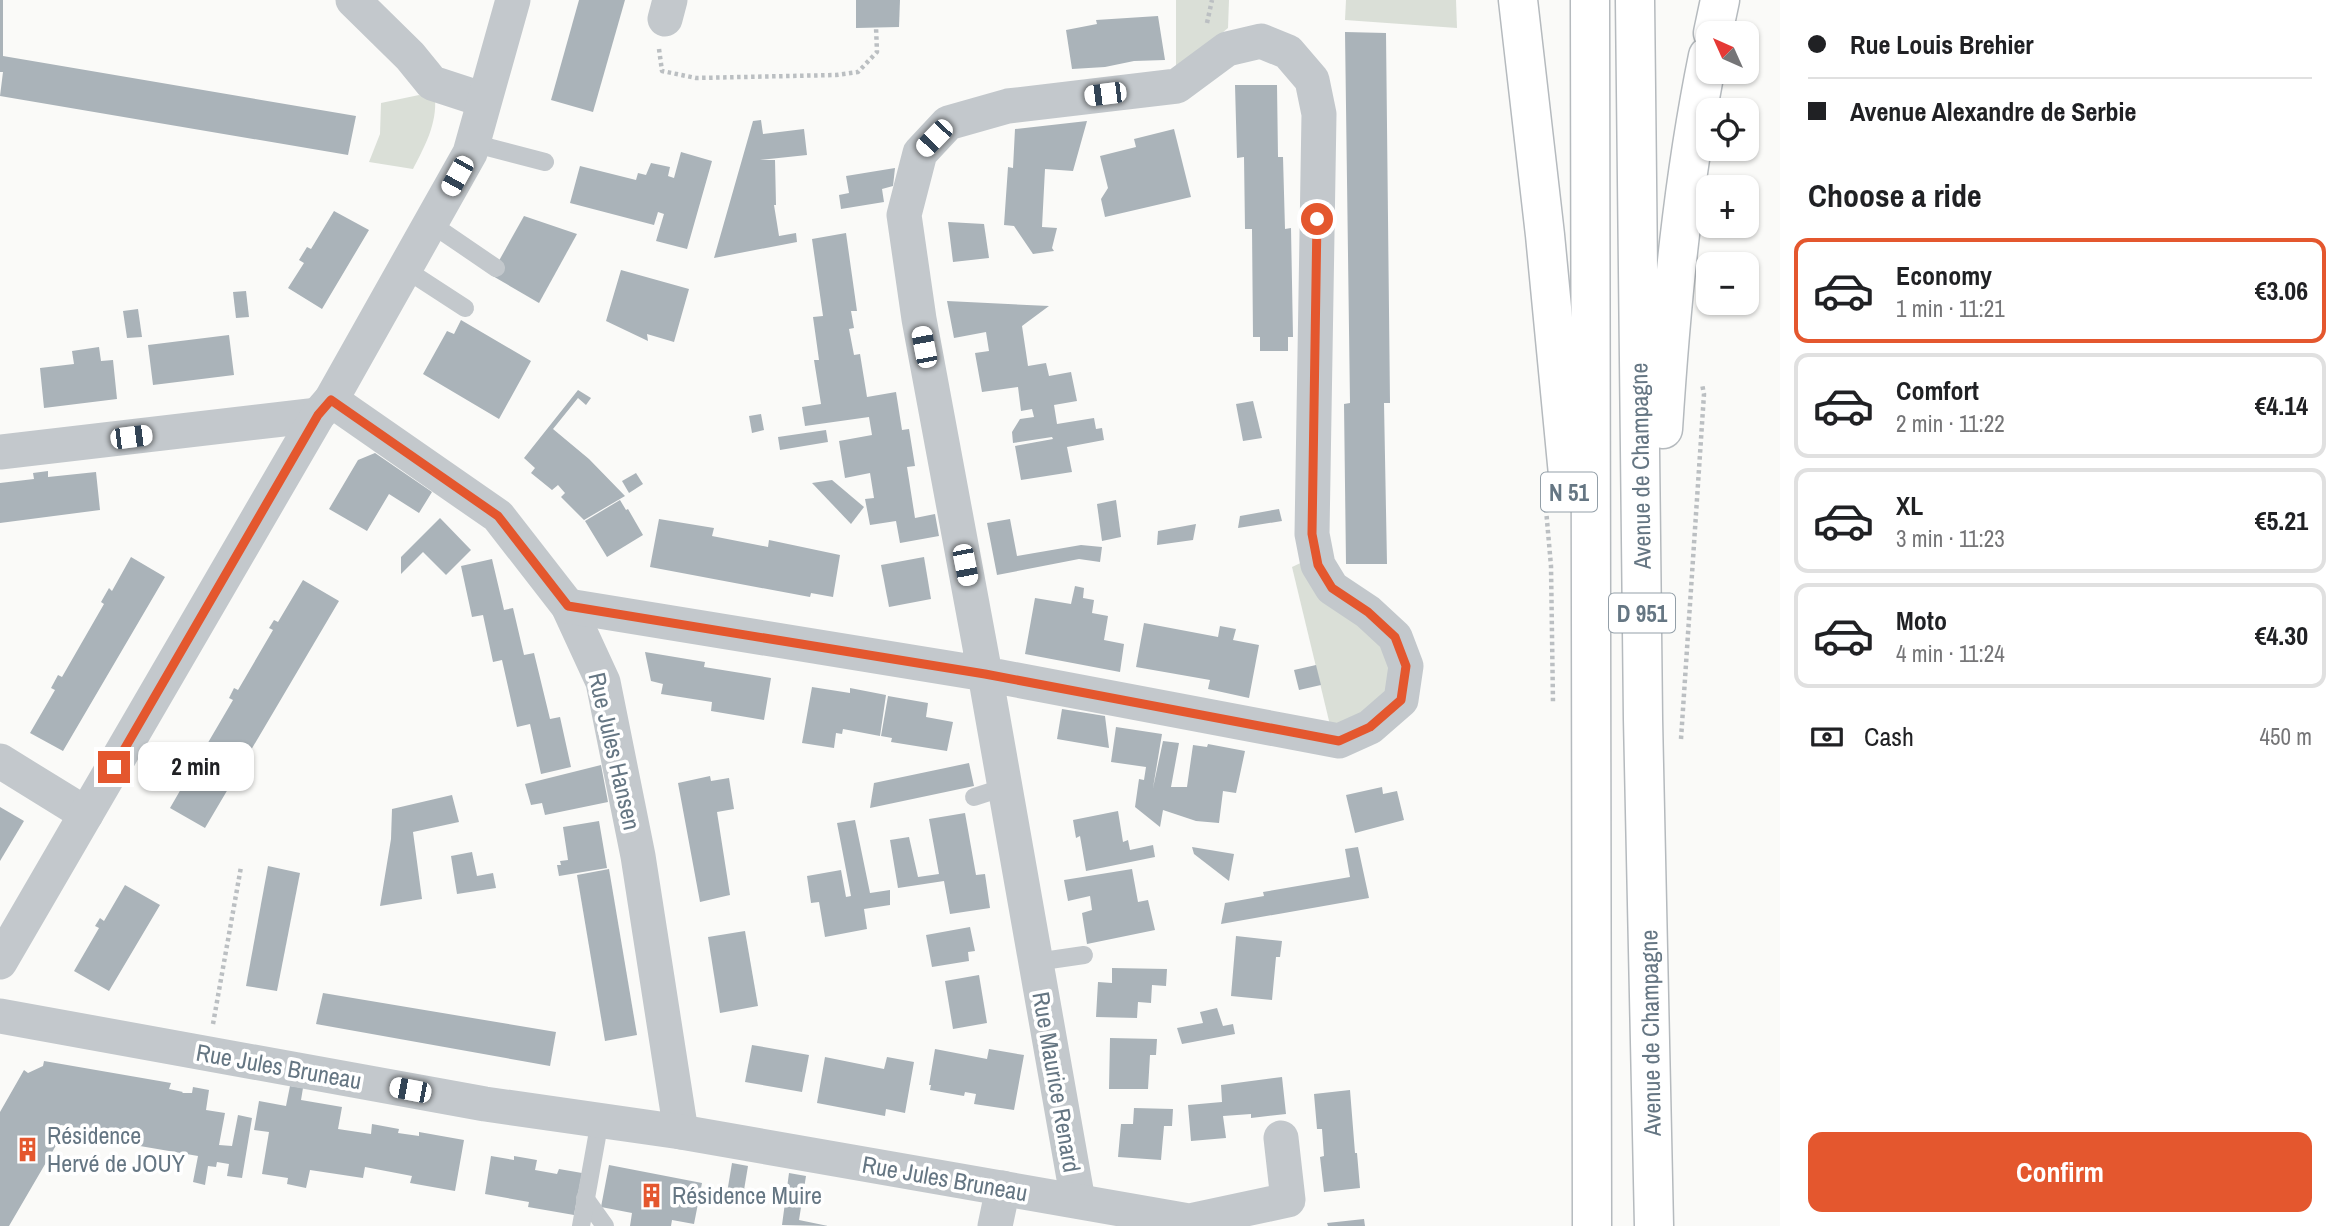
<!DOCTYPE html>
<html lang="en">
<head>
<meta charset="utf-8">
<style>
  :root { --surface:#fff; --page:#f2f2f2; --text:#202124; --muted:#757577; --line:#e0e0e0; --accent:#e4572e }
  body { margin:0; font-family:"Archivo Narrow",sans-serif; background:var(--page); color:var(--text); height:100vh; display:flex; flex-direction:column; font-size:26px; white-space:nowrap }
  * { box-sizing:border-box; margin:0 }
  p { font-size:23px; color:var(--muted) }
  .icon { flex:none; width:38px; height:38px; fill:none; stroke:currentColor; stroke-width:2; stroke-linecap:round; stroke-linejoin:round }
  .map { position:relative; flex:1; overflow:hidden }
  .drawer { display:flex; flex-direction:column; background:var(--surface); width:560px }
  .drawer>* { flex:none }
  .hud { display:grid; align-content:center; height:154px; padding:0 28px; background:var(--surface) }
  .needle { width:46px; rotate:315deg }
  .controls { position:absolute; left:1696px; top:21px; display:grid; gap:14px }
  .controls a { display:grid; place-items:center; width:63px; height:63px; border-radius:14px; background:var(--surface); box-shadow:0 2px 5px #0004; font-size:35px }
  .end { position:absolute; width:32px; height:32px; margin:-16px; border:9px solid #e4572e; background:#fff; box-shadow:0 0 0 4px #fff }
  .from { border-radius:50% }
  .bubble { position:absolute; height:49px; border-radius:14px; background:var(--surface); box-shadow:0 2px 5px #0004; font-size:23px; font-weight:800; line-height:49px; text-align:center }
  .car { position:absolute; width:21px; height:42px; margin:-21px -10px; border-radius:9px; box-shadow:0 0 5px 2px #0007; background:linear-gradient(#fff 24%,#345 0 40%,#fff 0 76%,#345 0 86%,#fff 0) }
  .hud b { display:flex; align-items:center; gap:24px; height:66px; font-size:26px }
  .hud b+b { border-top:2px solid var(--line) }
  .hud i { width:18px; height:18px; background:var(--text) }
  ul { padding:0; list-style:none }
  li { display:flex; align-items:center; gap:21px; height:105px; margin:0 14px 10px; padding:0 14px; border:4px solid var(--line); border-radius:14px }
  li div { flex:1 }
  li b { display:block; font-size:26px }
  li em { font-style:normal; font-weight:800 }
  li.current { border-color:var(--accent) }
  li>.icon { width:63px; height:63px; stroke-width:1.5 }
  h2 { padding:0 28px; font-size:32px; line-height:84px }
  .pay { display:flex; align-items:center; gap:18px; height:77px; padding:0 28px; font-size:26px }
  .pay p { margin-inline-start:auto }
  .action { display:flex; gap:14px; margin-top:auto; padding:14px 28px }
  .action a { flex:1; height:80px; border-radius:14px; background:var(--accent); color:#fff; font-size:28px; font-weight:800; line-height:80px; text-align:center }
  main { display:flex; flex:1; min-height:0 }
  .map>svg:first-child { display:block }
  .green { fill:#dadfd7 }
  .building { fill:#aab3b9 }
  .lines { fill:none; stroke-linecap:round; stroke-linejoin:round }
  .primary-casing { stroke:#b5babe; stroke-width:41 }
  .path { stroke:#bbbfc2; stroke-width:4.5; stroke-dasharray:3.5 3.5; stroke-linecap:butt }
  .service { stroke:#c3c8cc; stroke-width:18 }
  .minor { stroke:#c3c8cc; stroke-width:35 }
  .primary { stroke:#fff; stroke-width:38 }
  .route { stroke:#e4572e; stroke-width:9 }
  .labels { text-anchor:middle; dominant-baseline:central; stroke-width:7; stroke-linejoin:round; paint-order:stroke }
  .shield { fill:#fff; stroke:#939fa8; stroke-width:2 }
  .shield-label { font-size:23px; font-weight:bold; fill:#657683 }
  .street-label { font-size:24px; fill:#657683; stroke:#fff }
  .poi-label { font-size:24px; fill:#657683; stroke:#fff; text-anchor:start }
</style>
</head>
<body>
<main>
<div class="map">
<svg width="1780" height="1226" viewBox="0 0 1780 1226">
  <rect width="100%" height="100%" fill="#fafaf8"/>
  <g class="green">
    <polygon points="1176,0 1229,0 1228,28 1176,71"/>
    <polygon points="1346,0 1456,0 1457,28 1345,20"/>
    <path d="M419 95 435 98C437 124 425 146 413 169L369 162 380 134 381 103Z"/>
    <polygon points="1309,559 1390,641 1390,689 1352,720 1330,725 1292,567"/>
  </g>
  <g class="building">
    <polygon points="0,0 3,0 3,56 356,116 348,155 0,96 3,72 0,72"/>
    <polygon points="579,0 625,0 593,112 551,100"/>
    <polygon points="856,0 900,0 899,27 856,28"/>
    <polygon points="1158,16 1165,60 1134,61 1105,67 1072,69 1066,30 1097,24 1096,20"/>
    <polygon points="1345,32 1386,33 1390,403 1384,403 1387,564 1346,564 1344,404 1350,403"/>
    <polygon points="1235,85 1277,85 1278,157 1283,157 1285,229 1291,228 1293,337 1288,337 1288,351 1260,351 1260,337 1253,337 1252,229 1245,229 1244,157 1237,158"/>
    <polygon points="761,120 763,134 804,129 807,155 760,160 775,160 776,205 774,205 779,236 796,233 797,242 714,258 753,121"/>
    <polygon points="1087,121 1073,171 1045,169 1042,227 1057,228 1052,248 1054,251 1033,254 1014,226 1004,225 1008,167 1013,168 1015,129"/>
    <polygon points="1174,129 1191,197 1105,217 1101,199 1108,188 1100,156 1136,147 1134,139"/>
    <polygon points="681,152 712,161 687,249 656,241 664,214 658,212 654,225 570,203 580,166 636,180 638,173 646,175 651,163 670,167 668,176 674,178"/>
    <polygon points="895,168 893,186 882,189 884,202 841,209 839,195 849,193 846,176"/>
    <polygon points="334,211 369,230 322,309 288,288 304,263 299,260 307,247 311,249"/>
    <polygon points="524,216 577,234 539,303 491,275"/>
    <polygon points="948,222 984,224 989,258 953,262"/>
    <polygon points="846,233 857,311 851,311 854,328 849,329 854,355 860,354 867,397 896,392 902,430 909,429 915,466 907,467 915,518 935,514 939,536 900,543 896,521 870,525 865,499 874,498 870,473 845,478 839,441 872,435 869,417 805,426 802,407 821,404 814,360 819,360 813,317 823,316 812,239"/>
    <polygon points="621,270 689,289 674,342 647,334 648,341 606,321"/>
    <polygon points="246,291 249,317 236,318 233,292"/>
    <polygon points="947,301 1049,306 1022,326 1028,366 1046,363 1049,376 1071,372 1077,401 1054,405 1057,424 1094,418 1096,429 1102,428 1104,440 1067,447 1072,472 1021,480 1015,446 1053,439 1052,437 1013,443 1012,432 1020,419 1034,417 1032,409 1021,411 1018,387 982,392 975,353 989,351 986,332 954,338"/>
    <polygon points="138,309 142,337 127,338 123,311"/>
    <polygon points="461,320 531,361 499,419 423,374 447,331 454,334"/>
    <polygon points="229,335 234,375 153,385 148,345"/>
    <polygon points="99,347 101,361 113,360 117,399 44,408 40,368 74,364 72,351"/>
    <polygon points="578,390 591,398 586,405 578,398 553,429 589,459 625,496 584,520 561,497 565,493 558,485 552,490 531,473 535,468 524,458"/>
    <polygon points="1253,401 1262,438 1243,441 1236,404"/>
    <polygon points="761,414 764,430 752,433 749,416"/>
    <polygon points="826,430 828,442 780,450 778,437"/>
    <polygon points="375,453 432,492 419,513 389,494 367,531 329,509 358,460"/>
    <polygon points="48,471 48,477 96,472 100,510 0,523 0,483 34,479 33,473"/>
    <polygon points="636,473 643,484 629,493 622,481"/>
    <polygon points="832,480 864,507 851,524 812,483"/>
    <polygon points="620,500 626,510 628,509 643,535 607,557 585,521"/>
    <polygon points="1116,500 1121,537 1102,541 1097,504"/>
    <polygon points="1279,509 1282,521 1238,528 1240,516"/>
    <polygon points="440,518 471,550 446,575 423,552 401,574 401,557"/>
    <polygon points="659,519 714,528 712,536 768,547 769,540 840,555 833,597 811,593 810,597 650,567"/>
    <polygon points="1010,519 1017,556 1081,545 1102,547 1100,562 1079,559 997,575 987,523"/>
    <polygon points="1196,524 1193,540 1157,545 1158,531"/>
    <polygon points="131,557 165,577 63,751 30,733 55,690 51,688 58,675 62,677 104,604 101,602 109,588 112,591"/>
    <polygon points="924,557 931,599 889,607 881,565"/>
    <polygon points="492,559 504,610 513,608 524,655 534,653 550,719 560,717 571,767 541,774 530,724 517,727 502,660 493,662 483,615 472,617 461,566"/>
    <polygon points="303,580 339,601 205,828 170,808 196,763 192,761 195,755 199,758 233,700 229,698 234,688 238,690 273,630 269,628 274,620 278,622"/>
    <polygon points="1075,586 1084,588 1083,598 1094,600 1092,613 1108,616 1104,640 1124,644 1120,672 1025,654 1035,598 1071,604"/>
    <polygon points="1144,623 1218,637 1220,626 1236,629 1233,640 1259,645 1249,698 1208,689 1210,680 1136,667"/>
    <polygon points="645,652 705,662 704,667 771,678 764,720 711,711 712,702 661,694 663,684 651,681"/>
    <polygon points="1316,665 1321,685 1299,690 1294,670"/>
    <polygon points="812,687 850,693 850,688 886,695 880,736 843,729 842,734 836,733 834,748 802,743"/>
    <polygon points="888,696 928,703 926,717 953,722 947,751 891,742 892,738 881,736"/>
    <polygon points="1062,709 1105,716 1109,748 1057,739"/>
    <polygon points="1116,727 1162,734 1153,788 1163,741 1179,743 1171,787 1187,787 1193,745 1207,747 1208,744 1245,751 1236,793 1223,791 1219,823 1196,821 1163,810 1160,827 1135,807 1139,779 1144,780 1146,767 1111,762"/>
    <polygon points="969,763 974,786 870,808 874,783"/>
    <polygon points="601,765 608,802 545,815 542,803 531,805 525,784"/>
    <polygon points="710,776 711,781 729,778 734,809 717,812 730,895 700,902 678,783"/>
    <polygon points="1382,787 1383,794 1397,791 1404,820 1355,833 1346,795"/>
    <polygon points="452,795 459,822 413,832 422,899 380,906 391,839 392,809"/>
    <polygon points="0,807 24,821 0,861"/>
    <polygon points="1118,811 1123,842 1128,840 1130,850 1153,845 1155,857 1086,871 1080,836 1076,838 1073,820"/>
    <polygon points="965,813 976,875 985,874 990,908 950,914 944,881 898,888 890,840 909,837 918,877 939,874 929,819"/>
    <polygon points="855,820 870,893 890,890 890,905 864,909 867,929 825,937 819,902 811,903 807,876 841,870 846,897 851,896 837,823"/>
    <polygon points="599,821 607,868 559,876 557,865 561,865 560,861 568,860 563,827"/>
    <polygon points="1192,847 1234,854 1229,881 1194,854"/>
    <polygon points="1358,847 1369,898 1221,924 1225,903 1264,896 1263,892 1350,877 1345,849"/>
    <polygon points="472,852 477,876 493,873 496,888 457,894 451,856"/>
    <polygon points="268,866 300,873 277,991 246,986"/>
    <polygon points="609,869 637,1035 605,1041 577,875"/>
    <polygon points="1132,869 1138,902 1148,900 1155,930 1087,944 1082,913 1092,910 1090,896 1068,901 1064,880"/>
    <polygon points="125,885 160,905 109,991 74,971 99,928 95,926 100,918 104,921"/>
    <polygon points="970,927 975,951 968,952 969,961 932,967 926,935"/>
    <polygon points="745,931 758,1006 720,1013 708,937"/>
    <polygon points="1236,936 1282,941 1280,957 1276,957 1272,1000 1231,996"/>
    <polygon points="1112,968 1167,969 1166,986 1152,985 1151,1003 1138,1002 1137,1018 1096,1017 1098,982 1112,983"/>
    <polygon points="979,975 987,1023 953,1029 945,981"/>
    <polygon points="323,993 556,1032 550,1066 316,1024"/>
    <polygon points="1217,1008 1223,1026 1233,1024 1235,1034 1182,1044 1177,1028 1203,1023 1200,1012"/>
    <polygon points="1110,1038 1157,1039 1156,1055 1150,1055 1148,1089 1109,1089"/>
    <polygon points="752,1045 809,1055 802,1092 745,1082"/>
    <polygon points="935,1049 987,1059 989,1049 1024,1055 1014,1110 974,1104 976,1094 965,1092 964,1096 930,1090 931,1085 929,1085"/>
    <polygon points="825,1057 884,1069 887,1057 914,1062 905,1113 886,1109 885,1116 817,1103"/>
    <polygon points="44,1061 171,1083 169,1089 183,1092 182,1093 192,1093 193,1087 209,1090 206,1110 225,1113 219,1145 232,1146 238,1115 252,1118 242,1178 227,1176 229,1164 217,1162 216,1167 208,1166 205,1185 193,1182 198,1156 76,1135 77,1128 61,1125 53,1139 58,1142 9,1226 0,1226 0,1112 24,1070 28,1073 43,1066"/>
    <polygon points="1282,1077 1286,1114 1251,1118 1251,1114 1223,1116 1226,1138 1191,1141 1188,1105 1222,1102 1221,1085"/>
    <polygon points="290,1086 303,1088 301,1100 342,1107 338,1129 371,1134 372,1124 399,1129 398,1133 419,1136 419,1132 464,1140 455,1191 410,1183 412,1176 365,1167 363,1178 310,1170 306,1188 287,1184 288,1178 262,1174 269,1132 254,1130 259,1101 286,1106"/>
    <polygon points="1350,1090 1355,1153 1357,1153 1360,1188 1324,1192 1320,1157 1324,1156 1322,1129 1317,1129 1314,1094"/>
    <polygon points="1134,1108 1173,1109 1172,1126 1164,1126 1161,1160 1118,1157 1121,1124 1133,1124"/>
    <polygon points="491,1156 514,1160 514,1156 537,1160 535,1170 557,1174 559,1169 582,1173 574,1215 528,1207 529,1202 485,1194"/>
    <polygon points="732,1163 748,1166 743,1196 727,1193"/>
    <polygon points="609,1165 702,1183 694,1224 672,1220 671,1226 630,1226 632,1213 601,1207"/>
    <polygon points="789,1173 806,1176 799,1220 828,1226 782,1225"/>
    <polygon points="1364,1219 1365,1226 1328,1226 1327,1223"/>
  </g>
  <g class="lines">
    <defs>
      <g id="primary">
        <polyline points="1518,0 1545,235 1569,485"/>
        <polyline points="1590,0 1592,1226"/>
        <polyline points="1635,0 1643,719 1654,1226"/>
        <polyline points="1713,33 1720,0"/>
        <path d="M1663 429C1671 304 1683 179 1708 56"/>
      </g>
    </defs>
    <use href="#primary" class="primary-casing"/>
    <g class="path">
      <polyline points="1207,23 1212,0"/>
      <polyline points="659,49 662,71 696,78 836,75 858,72 877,52 876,27"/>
      <polyline points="1546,509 1551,566 1553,703"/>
      <polyline points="1681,739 1704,394 1702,384"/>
      <polyline points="213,1024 241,867"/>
    </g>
    <g class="service">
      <polyline points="472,143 545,162"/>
      <polyline points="430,223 496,268"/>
      <polyline points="405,269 465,308"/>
      <polyline points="974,797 1005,787"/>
      <polyline points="1036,962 1084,955"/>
      <polyline points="585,1198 605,1226"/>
      <polyline points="581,1226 600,1120"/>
    </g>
    <g class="minor">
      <polyline points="353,0 410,56 432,83 484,100"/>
      <polyline points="665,19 670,0"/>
      <polyline points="331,400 498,516 568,606 603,682 638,856 681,1132"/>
      <polyline points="0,452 318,415"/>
      <polyline points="568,606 985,674 1339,741 1370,727 1401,700 1406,666 1395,637 1368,612 1332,588 1318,565 1312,534 1319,114 1312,80 1288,52 1261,41 1227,49 1177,86 1008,106 948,123 920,153 904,215 919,319 985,674 1078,1201"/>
      <polyline points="0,761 86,814"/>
      <polyline points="0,962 318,415 331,400 470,153 513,0"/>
      <polyline points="0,1016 485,1104 681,1132 1189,1221 1288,1200 1281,1138"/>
      <polyline points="995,1226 1003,1188"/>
    </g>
    <use href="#primary" class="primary"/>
  </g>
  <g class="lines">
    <polyline class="route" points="114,767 318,415 331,400 498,516 568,606 985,674 1339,741 1370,727 1401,700 1406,666 1395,637 1368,612 1332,588 1318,565 1312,534 1317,219"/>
  </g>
  <defs>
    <symbol id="building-bare" viewBox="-9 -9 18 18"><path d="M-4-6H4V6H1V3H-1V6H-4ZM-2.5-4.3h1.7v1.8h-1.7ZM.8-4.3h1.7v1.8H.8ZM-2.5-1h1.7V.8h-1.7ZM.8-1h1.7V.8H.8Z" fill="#e4572e" stroke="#fff" stroke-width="2.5" paint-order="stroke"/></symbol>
  </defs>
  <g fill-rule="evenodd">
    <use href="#building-bare" x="10" y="1132" width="35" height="35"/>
    <use href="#building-bare" x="634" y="1178" width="35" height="35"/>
  </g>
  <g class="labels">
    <g class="shield">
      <rect x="1541" y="472.5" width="56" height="39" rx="5"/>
      <rect x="1609" y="593.5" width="66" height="39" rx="5"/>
    </g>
    <g class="shield-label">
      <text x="1569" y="492">N 51</text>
      <text x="1642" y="613">D 951</text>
    </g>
    <g class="street-label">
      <text transform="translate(1640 466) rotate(-91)">Avenue de Champagne</text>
      <text transform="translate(615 751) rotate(77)">Rue Jules Hansen</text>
      <text transform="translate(1650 1033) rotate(-91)">Avenue de Champagne</text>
      <text transform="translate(279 1066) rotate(10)">Rue Jules Bruneau</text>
      <text transform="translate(1057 1082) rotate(80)">Rue Maurice Renard</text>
      <text transform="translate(945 1178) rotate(10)">Rue Jules Bruneau</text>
    </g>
    <g class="poi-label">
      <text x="47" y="1135">Résidence<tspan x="47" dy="28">Hervé de JOUY</tspan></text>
      <text x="672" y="1195">Résidence Muire</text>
    </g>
  </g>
</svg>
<div class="controls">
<a><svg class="needle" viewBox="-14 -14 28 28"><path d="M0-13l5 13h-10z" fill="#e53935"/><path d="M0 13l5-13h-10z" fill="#757577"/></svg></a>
<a><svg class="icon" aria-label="locate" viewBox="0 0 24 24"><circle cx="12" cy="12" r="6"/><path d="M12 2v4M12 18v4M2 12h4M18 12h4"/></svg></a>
<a>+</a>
<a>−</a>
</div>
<i class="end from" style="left:1317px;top:219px"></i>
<i class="end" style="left:114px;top:767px"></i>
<div class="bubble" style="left:138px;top:742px;width:116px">2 min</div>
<i class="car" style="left:1105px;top:94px;rotate:263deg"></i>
<i class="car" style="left:934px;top:138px;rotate:224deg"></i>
<i class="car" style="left:457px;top:176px;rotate:209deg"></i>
<i class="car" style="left:924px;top:347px;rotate:349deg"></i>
<i class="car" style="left:131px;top:437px;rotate:83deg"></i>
<i class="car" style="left:965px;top:565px;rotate:169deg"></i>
<i class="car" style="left:410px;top:1090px;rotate:281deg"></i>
</div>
<section class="drawer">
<div class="hud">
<b><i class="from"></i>Rue Louis Brehier</b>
<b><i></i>Avenue Alexandre de Serbie</b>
</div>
<h2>Choose a ride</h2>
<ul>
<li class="current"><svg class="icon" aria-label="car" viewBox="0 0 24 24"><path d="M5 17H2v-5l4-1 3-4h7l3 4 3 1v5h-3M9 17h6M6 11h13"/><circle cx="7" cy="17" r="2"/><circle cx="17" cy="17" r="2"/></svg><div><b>Economy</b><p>1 min · 11:21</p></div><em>€3.06</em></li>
<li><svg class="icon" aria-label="car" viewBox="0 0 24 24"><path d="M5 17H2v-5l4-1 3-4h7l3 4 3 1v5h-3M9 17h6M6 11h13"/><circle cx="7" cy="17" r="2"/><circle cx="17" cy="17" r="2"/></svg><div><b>Comfort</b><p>2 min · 11:22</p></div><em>€4.14</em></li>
<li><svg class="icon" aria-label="car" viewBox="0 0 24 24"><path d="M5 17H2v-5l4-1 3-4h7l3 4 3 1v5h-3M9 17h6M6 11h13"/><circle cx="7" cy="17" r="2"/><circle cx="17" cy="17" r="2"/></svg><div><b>XL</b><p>3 min · 11:23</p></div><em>€5.21</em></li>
<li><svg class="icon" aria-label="car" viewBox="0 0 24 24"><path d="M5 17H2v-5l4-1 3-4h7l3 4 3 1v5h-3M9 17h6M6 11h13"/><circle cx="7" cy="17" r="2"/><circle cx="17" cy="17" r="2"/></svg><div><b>Moto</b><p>4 min · 11:24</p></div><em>€4.30</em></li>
</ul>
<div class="pay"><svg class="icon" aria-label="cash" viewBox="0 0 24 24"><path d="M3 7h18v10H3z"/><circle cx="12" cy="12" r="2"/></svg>Cash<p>450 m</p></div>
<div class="action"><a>Confirm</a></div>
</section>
</main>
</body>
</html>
